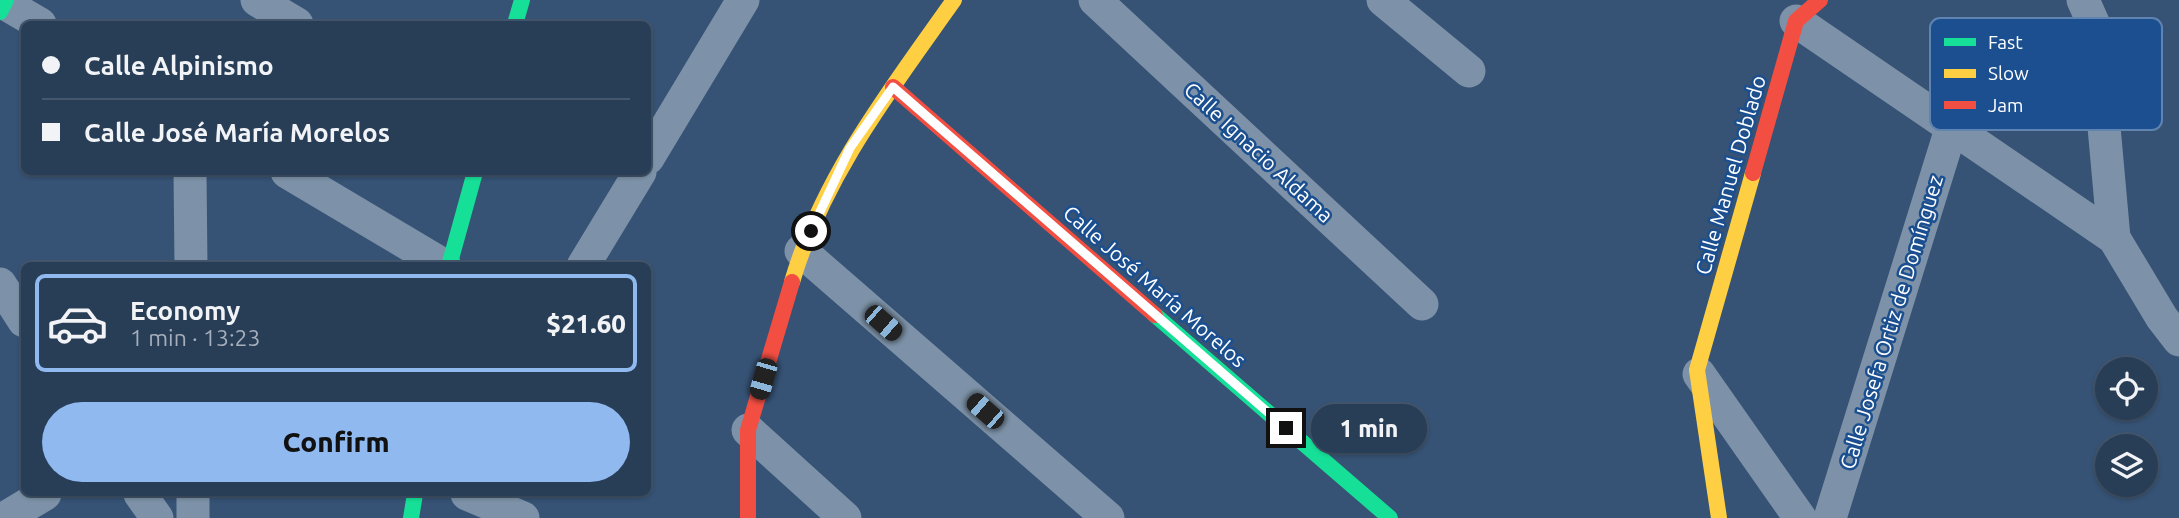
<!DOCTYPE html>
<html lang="en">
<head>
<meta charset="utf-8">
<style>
  :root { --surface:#283e57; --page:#344961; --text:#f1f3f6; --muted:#a5aeba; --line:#44576d; --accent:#90b9f0 }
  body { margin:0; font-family:Ubuntu,sans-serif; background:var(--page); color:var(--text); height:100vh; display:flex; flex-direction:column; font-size:26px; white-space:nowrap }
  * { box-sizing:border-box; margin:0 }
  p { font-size:23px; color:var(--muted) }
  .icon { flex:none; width:38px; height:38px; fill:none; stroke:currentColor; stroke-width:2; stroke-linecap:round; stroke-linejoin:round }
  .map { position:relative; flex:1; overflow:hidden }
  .panel { position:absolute; left:21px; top:262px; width:630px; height:234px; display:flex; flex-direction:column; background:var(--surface); border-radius:10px; box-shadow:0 2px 5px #0004,0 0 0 2px var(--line) }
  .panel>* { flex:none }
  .top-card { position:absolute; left:21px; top:21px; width:630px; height:154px; border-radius:10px; box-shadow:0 2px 5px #0004,0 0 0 2px var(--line); display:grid; align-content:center; height:154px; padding:0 21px; background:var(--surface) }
  .buttons { position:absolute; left:2095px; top:357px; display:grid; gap:14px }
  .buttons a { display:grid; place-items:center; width:63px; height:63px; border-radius:50%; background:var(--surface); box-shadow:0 2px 5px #0004,0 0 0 2px var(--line); font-size:35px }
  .end { position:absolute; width:32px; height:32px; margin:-16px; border:9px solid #fff; background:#111; box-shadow:0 0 0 4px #111 }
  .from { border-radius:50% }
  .bubble { position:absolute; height:49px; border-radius:24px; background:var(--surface); box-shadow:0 2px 5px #0004,0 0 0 2px var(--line); font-size:23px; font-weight:800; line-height:49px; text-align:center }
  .car { position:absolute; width:21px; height:42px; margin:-21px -10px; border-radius:9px; box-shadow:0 0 5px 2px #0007; background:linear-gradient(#222 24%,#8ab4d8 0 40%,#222 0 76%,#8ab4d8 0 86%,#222 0) }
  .top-card b { display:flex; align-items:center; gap:24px; height:66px; font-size:26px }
  .top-card b+b { border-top:2px solid var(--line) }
  .top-card i { width:18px; height:18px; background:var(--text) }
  ul { padding:12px 0 0; list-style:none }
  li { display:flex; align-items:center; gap:21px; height:98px; margin:0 14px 10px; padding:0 7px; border:4px solid transparent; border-radius:10px }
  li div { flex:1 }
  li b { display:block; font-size:26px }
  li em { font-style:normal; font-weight:800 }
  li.current { border-color:var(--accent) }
  li>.icon { width:63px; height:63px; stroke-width:1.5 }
  .primary-button { display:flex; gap:14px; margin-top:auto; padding:14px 21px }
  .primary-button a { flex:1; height:80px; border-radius:42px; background:var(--accent); color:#111; font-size:28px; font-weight:800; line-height:80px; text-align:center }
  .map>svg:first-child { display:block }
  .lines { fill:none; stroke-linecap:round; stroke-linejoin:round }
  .street { stroke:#7d92a8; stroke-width:33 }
  .fast { stroke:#16e098; stroke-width:16 }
  .slow { stroke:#ffcf43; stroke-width:16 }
  .jam { stroke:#f24e42; stroke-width:16 }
  .route { stroke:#fff; stroke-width:9 }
  .labels { text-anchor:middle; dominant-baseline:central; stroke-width:5; stroke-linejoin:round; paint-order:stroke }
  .street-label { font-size:21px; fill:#fff; stroke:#1b4f8f }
  .key { fill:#1b4f8f; stroke:#5f84b1; stroke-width:2 }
  .key-label { font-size:19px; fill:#fff }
</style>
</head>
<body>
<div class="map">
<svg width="2179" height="518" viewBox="0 0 2179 518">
  <rect width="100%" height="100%" fill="#365274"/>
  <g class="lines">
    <g class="street">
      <polyline points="257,0 297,24"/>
      <polyline points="1095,0 1422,304"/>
      <polyline points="1383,0 1469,71"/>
      <polyline points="2083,0 2095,27 2114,238"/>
      <polyline points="4,3 40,24"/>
      <polyline points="1796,21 2114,238 2162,318 2179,340"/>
      <polyline points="648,158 743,0"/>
      <polyline points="190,172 191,266"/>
      <polyline points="287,172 445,266"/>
      <polyline points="801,251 1108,518"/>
      <polyline points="583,266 640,172"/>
      <polyline points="0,284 24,321"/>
      <polyline points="1699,374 1800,518"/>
      <polyline points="748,430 845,518"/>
      <polyline points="140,494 157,518"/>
      <polyline points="193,494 193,518"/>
      <polyline points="467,494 523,518"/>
      <polyline points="5,518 45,494"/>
      <polyline points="1830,518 1952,126"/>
    </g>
    <g class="fast">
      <polyline points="0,12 6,0"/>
      <polyline points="515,24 522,0"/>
      <polyline points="449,266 475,172"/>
      <polyline points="1155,315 1390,518"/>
      <polyline points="411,518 415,494"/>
    </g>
    <g class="slow">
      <path d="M792 282C823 176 891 89 954 0"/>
      <polyline points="1719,518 1697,370 1753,173"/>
    </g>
    <g class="jam">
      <polyline points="893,87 1155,315"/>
      <polyline points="1753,173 1796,21 1820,0"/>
      <polyline points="748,518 748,430 792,282"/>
    </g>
  </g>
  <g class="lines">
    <polyline class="route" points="811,231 850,148 893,87 1286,428"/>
  </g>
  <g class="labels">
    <g class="street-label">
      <text transform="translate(1259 152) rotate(43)">Calle Ignacio Aldama</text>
      <text transform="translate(1730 175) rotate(-74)">Calle Manuel Doblado</text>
      <text transform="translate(1155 286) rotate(41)">Calle José María Morelos</text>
      <text transform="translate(1891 322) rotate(-73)">Calle Josefa Ortiz de Domínguez</text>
    </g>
  </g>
  <rect x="1930" y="18" width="232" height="112" rx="10" class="key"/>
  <rect x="1944" y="38" width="32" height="8" fill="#16e098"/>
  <rect x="1944" y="69" width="32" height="9" fill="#ffcf43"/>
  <rect x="1944" y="101" width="32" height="8" fill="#f24e42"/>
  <g class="key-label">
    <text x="1988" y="49">Fast</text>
    <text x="1988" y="80">Slow</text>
    <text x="1988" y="112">Jam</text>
  </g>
</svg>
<div class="buttons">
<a><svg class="icon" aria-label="locate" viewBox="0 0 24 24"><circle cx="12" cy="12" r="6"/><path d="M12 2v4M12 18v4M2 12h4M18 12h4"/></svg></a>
<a><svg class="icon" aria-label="layers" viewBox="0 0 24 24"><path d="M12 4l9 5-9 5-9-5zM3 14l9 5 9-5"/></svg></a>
</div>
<i class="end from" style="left:811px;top:231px"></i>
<i class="end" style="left:1286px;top:428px"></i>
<div class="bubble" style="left:1311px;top:404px;width:116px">1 min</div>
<i class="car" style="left:883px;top:323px;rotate:131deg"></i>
<i class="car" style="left:763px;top:379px;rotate:196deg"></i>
<i class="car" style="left:985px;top:411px;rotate:311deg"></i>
<div class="top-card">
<b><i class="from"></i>Calle Alpinismo</b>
<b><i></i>Calle José María Morelos</b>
</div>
<section class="panel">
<ul>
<li class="current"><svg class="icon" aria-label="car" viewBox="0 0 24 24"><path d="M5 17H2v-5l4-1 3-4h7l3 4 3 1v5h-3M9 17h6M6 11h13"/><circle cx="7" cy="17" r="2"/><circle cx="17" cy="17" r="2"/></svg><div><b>Economy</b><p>1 min · 13:23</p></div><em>$21.60</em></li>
</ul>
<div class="primary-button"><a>Confirm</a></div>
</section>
</div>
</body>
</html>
